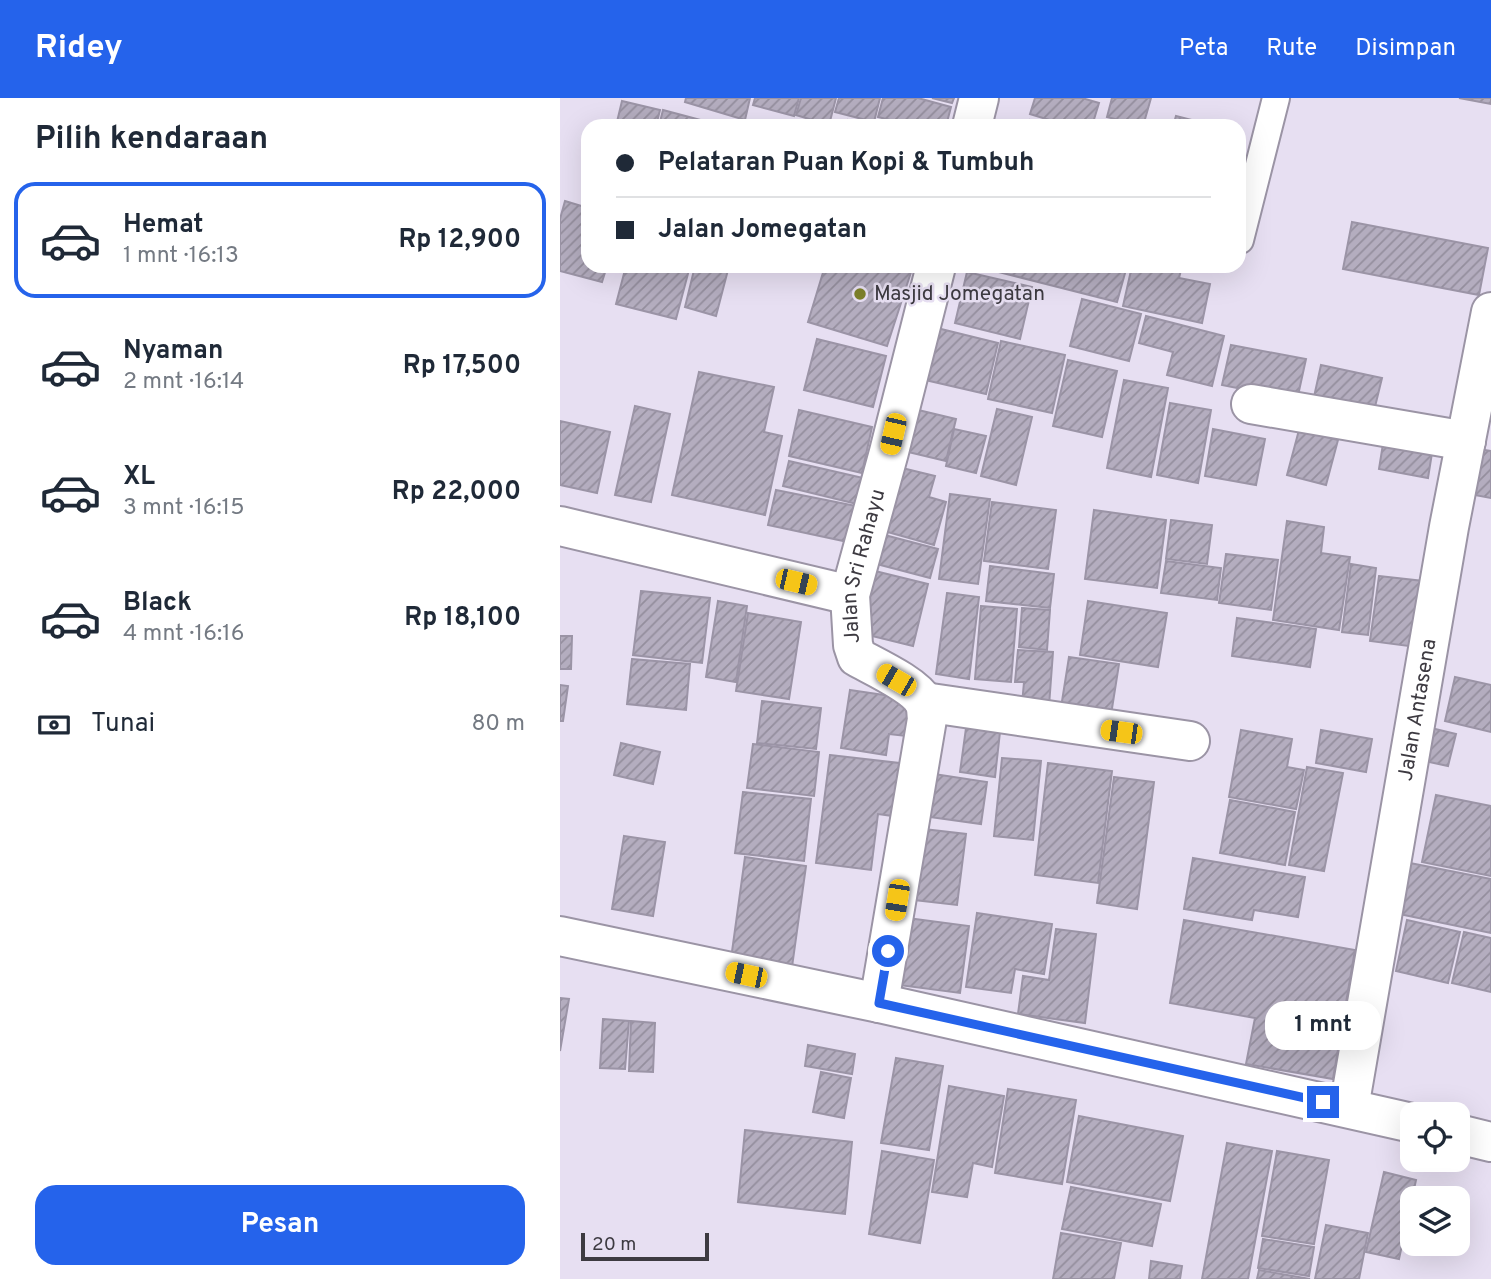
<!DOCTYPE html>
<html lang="id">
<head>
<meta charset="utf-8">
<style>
  :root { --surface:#fff; --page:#f2f2f3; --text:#1f2937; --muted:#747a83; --line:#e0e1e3; --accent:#2563eb }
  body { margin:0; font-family:Overpass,sans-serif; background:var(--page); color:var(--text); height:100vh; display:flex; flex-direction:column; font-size:26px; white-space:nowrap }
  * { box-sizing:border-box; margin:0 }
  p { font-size:23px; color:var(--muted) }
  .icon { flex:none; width:38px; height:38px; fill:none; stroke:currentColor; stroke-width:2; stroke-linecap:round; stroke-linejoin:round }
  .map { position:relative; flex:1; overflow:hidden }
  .panel { display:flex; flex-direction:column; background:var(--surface); width:560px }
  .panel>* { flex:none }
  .guide { position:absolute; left:21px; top:21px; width:665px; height:154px; border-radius:21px; box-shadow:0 7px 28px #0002; display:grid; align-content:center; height:154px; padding:0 35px; background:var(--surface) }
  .buttons { position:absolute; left:840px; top:1004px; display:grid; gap:14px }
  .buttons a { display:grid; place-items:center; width:70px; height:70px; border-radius:14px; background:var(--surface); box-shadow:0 7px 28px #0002; font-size:35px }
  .scale { position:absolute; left:21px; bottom:18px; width:128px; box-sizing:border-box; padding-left:7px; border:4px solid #3d3a41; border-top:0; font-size:19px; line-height:24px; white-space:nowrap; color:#3d3a41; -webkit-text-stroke:5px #e7dff2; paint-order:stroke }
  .end { position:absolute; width:32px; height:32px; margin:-16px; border:9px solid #2563eb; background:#fff; box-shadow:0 0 0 4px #fff }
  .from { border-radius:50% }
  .bubble { position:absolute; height:49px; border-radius:21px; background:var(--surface); box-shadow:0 7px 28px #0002; font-size:23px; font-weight:700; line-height:49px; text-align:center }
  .car { position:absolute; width:21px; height:42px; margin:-21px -10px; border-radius:9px; box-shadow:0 0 5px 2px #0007; background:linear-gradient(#f5c518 24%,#345 0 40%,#f5c518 0 76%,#345 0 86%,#f5c518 0) }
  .guide b { display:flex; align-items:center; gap:24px; height:66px; font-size:26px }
  .guide b+b { border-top:2px solid var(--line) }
  .guide i { width:18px; height:18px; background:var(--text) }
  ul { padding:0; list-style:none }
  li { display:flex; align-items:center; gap:21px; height:116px; margin:0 14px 10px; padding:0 21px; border:4px solid transparent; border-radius:21px }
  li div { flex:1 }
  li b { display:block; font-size:26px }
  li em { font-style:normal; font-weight:700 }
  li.on { border-color:var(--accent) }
  li>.icon { width:63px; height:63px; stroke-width:1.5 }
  h2 { padding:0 35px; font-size:32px; line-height:84px }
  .pay { display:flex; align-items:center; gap:18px; height:77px; padding:0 35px; font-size:26px }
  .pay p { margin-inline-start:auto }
  .button { display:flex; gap:14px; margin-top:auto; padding:14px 35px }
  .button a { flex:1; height:80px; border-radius:21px; background:var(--accent); color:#fff; font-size:28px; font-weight:700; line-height:80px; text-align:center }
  header { display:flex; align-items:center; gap:42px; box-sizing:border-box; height:98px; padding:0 35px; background:var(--accent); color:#fff }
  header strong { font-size:33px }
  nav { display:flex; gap:38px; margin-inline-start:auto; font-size:24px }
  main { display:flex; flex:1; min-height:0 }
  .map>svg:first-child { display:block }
  .building { fill:url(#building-hatch); stroke:#9b94a6; stroke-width:2 }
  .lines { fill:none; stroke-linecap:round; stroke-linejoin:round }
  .lane-casing { stroke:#9b94a5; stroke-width:30 }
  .street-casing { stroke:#9b94a5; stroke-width:42 }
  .lane { stroke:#fff; stroke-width:26 }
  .street { stroke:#fff; stroke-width:38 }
  .route { stroke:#2563eb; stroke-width:9 }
  .poi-dot { fill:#7d812a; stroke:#e7dff2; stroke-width:2.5 }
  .labels { text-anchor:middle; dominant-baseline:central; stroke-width:5; stroke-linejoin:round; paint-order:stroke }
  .poi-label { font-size:21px; fill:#3d3a41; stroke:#e7dff2; text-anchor:start }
  .street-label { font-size:21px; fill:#3d3a41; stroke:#e7dff2 }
</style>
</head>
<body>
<header>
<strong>Ridey</strong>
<nav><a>Peta</a><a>Rute</a><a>Disimpan</a></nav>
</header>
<main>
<section class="panel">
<h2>Pilih kendaraan</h2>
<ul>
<li class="on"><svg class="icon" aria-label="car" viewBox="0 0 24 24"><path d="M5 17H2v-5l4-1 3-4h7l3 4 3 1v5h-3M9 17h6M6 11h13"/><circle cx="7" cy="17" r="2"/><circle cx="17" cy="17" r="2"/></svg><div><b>Hemat</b><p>1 mnt · 16:13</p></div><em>Rp 12,900</em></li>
<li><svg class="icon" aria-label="car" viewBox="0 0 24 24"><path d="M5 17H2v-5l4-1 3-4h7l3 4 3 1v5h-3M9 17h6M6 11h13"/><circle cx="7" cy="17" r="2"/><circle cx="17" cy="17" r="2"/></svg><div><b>Nyaman</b><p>2 mnt · 16:14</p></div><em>Rp 17,500</em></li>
<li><svg class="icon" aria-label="car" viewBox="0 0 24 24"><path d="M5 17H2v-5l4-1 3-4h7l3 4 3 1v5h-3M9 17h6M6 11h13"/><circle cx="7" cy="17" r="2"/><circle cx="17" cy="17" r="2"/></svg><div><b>XL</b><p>3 mnt · 16:15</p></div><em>Rp 22,000</em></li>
<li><svg class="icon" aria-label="car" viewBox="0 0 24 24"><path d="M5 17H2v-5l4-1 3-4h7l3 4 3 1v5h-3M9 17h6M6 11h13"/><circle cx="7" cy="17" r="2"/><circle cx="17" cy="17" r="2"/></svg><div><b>Black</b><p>4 mnt · 16:16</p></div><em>Rp 18,100</em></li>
</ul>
<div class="pay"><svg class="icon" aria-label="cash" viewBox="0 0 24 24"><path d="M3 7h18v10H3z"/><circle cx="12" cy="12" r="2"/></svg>Tunai<p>80 m</p></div>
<div class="button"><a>Pesan</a></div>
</section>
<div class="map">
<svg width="931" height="1181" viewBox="0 0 931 1181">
  <defs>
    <pattern id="building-hatch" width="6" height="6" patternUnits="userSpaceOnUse" patternTransform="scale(1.75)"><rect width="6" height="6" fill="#b4adbf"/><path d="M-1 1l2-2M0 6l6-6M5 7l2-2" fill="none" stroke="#948e9d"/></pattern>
  </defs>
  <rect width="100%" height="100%" fill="#e7dff2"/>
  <g class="building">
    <polygon points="126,0 190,0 185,22 125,4"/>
    <polygon points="195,0 239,0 234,18 193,7"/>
    <polygon points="241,0 276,0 269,27 236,17"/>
    <polygon points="279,0 320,0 314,24 275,14"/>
    <polygon points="323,0 358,0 391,9 386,28 354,28 318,19"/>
    <polygon points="372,0 394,0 392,5"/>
    <polygon points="475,0 522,0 539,5 532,28 509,28 470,16"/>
    <polygon points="552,0 591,0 583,28 547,19"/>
    <polygon points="899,0 931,0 931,6"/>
    <polygon points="62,3 100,12 96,28 56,28"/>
    <polygon points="103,12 148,24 147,28 99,28"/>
    <polygon points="616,18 655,28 613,28"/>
    <polygon points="288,22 312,28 286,28"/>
    <polygon points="470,22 492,28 468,28"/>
    <polygon points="5,103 28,110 28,168 47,168 42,184 0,173 0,121"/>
    <polygon points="792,124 928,150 919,197 783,171"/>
    <polygon points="66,168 130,168 116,221 56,206"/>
    <polygon points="135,168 169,168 156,218 125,209"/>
    <polygon points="265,168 353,168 327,248 248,224"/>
    <polygon points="415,168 567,168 557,204"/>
    <polygon points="572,168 622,168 619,180 650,186 642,225 563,208"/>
    <polygon points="407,174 472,189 460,241 395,225"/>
    <polygon points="522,201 581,216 569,263 510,248"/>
    <polygon points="586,218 664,238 652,288 607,277 613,254 579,245"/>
    <polygon points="377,230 438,245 426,296 365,282"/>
    <polygon points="257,241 326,258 313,309 244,292"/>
    <polygon points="441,243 505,257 492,315 428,301"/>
    <polygon points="671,247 746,261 737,302 662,287"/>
    <polygon points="508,262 557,273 542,339 493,328"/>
    <polygon points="761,267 822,280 812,321 752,308"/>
    <polygon points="139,274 214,289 204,334 222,338 205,417 112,397"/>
    <polygon points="564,282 608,290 591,379 547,370"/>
    <polygon points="610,305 651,312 638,385 597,377"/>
    <polygon points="75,308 110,316 91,404 55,397"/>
    <polygon points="354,311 396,321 386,363 344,353"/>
    <polygon points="437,311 472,319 456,387 421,378"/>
    <polygon points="239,312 312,329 302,375 229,358"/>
    <polygon points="0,323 50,334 37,395 0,387"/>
    <polygon points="394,331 426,338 416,375 386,368"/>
    <polygon points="653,331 705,341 696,387 645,378"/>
    <polygon points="739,332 778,342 766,387 727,377"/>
    <polygon points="823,346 872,355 868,380 819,371"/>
    <polygon points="912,350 931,353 931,400 904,395"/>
    <polygon points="229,363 303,380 297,406 223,388"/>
    <polygon points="334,368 375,378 369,399 386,404 374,447 317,431"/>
    <polygon points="216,392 296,408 288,444 208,427"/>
    <polygon points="390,396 430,401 418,486 379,481"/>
    <polygon points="432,404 496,412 488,471 424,463"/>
    <polygon points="534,412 606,422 597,490 525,481"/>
    <polygon points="611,422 652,427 647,466 606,461"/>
    <polygon points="727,423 764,429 761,455 790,459 779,532 713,522"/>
    <polygon points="317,435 378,451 370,480 309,464"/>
    <polygon points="666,456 718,462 711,512 659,505"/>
    <polygon points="606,463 661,470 657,502 601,495"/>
    <polygon points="791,466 816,470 808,537 782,534"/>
    <polygon points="430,468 494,476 490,510 426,503"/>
    <polygon points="315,473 368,486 353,548 300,535"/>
    <polygon points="819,478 863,483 856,549 810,543"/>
    <polygon points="81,493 150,500 142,565 73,557"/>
    <polygon points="387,495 419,499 409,581 376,576"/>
    <polygon points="158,503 187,508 176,584 146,579"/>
    <polygon points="528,503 607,515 598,569 520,557"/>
    <polygon points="421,508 457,511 451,584 415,581"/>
    <polygon points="462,510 490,512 487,552 459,549"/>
    <polygon points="188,515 241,524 229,601 176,593"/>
    <polygon points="677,520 756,531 750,569 672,558"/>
    <polygon points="0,538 12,538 11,571 0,571"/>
    <polygon points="458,552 493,554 489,608 462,606 464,584 455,584"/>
    <polygon points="509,559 559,566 550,623 500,616"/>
    <polygon points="72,561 130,566 126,612 67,606"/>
    <polygon points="895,579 931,587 931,634 885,623"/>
    <polygon points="0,587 8,588 3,623 0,623"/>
    <polygon points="290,592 352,601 346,638 329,636 326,657 281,650"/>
    <polygon points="202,603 261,610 256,651 197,645"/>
    <polygon points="867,629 896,636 888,668 860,662"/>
    <polygon points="406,630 440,634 435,679 400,674"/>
    <polygon points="681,632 732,641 727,669 744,672 736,711 669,699"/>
    <polygon points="761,632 812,641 806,674 756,665"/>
    <polygon points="61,645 100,654 93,686 54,677"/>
    <polygon points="193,646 259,654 254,698 187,690"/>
    <polygon points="270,657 339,665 333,718 318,716 311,772 256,765"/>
    <polygon points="442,660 481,663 473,742 434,738"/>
    <polygon points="488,665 552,673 538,785 475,777"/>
    <polygon points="747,669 783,675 764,773 729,767"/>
    <polygon points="361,674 427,684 421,726 355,717"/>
    <polygon points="554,679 594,684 577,811 537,805"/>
    <polygon points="183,694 251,701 244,763 175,755"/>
    <polygon points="876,697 931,708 931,778 862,764"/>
    <polygon points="670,702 735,714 725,767 660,755"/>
    <polygon points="355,730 406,736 397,807 346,801"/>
    <polygon points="64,738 105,744 93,818 52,811"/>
    <polygon points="185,759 246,768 232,869 171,861"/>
    <polygon points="633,760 745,779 738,819 694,812 692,822 624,811"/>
    <polygon points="850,765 931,781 931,835 839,816"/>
    <polygon points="417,815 492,826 484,876 455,871 451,895 406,889"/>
    <polygon points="340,819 409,828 400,895 331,886"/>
    <polygon points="624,822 795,852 773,981 686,966 695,920 610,905"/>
    <polygon points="847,822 900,834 888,885 836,873"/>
    <polygon points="496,831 536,836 525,925 458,916 463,878 489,882"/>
    <polygon points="904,834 931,840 931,894 892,885"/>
    <polygon points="0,900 9,901 0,953"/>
    <polygon points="43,921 69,923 65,971 40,970"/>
    <polygon points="71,923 95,925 93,974 69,973"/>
    <polygon points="248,947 295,956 292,976 245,968"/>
    <polygon points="336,960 383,968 369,1052 321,1045"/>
    <polygon points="261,974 291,980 284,1020 253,1014"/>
    <polygon points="389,988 444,998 432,1069 413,1065 407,1099 372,1094"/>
    <polygon points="448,991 516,1002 502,1086 435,1075"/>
    <polygon points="519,1018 623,1038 610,1103 507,1084"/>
    <polygon points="185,1032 292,1044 285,1116 178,1104"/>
    <polygon points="667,1045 712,1053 688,1181 642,1181"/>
    <polygon points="322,1053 374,1062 360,1145 309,1136"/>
    <polygon points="717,1053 769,1062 754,1146 702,1138"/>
    <polygon points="824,1074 856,1082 839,1161 806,1154"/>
    <polygon points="511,1089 601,1106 592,1148 502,1131"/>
    <polygon points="766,1127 808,1135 799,1181 755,1181"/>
    <polygon points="501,1135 561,1145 554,1181 493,1181"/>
    <polygon points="703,1141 754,1149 749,1178 698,1170"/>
    <polygon points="591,1163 622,1168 620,1181 589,1181"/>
    <polygon points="699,1172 750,1181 697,1181"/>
  </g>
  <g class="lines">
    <defs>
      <polyline id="lane" points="680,142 716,0"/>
      <g id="street">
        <polyline points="412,28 419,0"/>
        <polyline points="691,306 906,343"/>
        <polyline points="0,428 290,497"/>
        <polyline points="364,604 630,643"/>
        <polyline points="0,838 319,905 852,1025"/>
        <path id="s1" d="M319 905 367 621C366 616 367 609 364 604 355 587 315 569 297 559L293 547 290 497 329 354 376 168"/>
        <path id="s2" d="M789 1010 889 429 931 214"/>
        <polyline points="898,1036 931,1044"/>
      </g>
    </defs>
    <use href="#lane" class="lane-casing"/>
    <use href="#street" class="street-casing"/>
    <use href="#lane" class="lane"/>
    <use href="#street" class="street"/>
  </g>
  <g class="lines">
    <polyline class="route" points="328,853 319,905 763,1004"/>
  </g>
  <circle class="poi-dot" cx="300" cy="196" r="7"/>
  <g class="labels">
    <g class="poi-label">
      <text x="314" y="196">Masjid Jomegatan</text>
    </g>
    <g class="street-label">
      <text stroke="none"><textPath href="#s1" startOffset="480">Jalan Sri Rahayu</textPath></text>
      <text stroke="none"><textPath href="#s2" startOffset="404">Jalan Antasena</textPath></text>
    </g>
  </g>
</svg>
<div class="buttons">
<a><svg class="icon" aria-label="locate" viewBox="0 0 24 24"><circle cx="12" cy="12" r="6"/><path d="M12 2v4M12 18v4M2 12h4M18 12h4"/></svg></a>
<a><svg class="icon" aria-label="layers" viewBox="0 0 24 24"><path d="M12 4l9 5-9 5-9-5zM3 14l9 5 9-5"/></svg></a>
</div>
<div class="scale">20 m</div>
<i class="end from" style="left:328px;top:853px"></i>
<i class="end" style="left:763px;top:1004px"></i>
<div class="bubble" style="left:705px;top:903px;width:116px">1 mnt</div>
<i class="car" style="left:333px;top:336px;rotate:193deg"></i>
<i class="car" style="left:236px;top:484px;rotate:103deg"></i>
<i class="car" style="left:336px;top:582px;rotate:300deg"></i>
<i class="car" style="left:561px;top:634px;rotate:278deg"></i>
<i class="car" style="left:337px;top:802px;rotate:189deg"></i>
<i class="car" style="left:186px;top:877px;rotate:282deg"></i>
<div class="guide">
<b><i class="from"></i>Pelataran Puan Kopi &amp; Tumbuh</b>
<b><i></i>Jalan Jomegatan</b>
</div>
</div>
</main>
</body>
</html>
